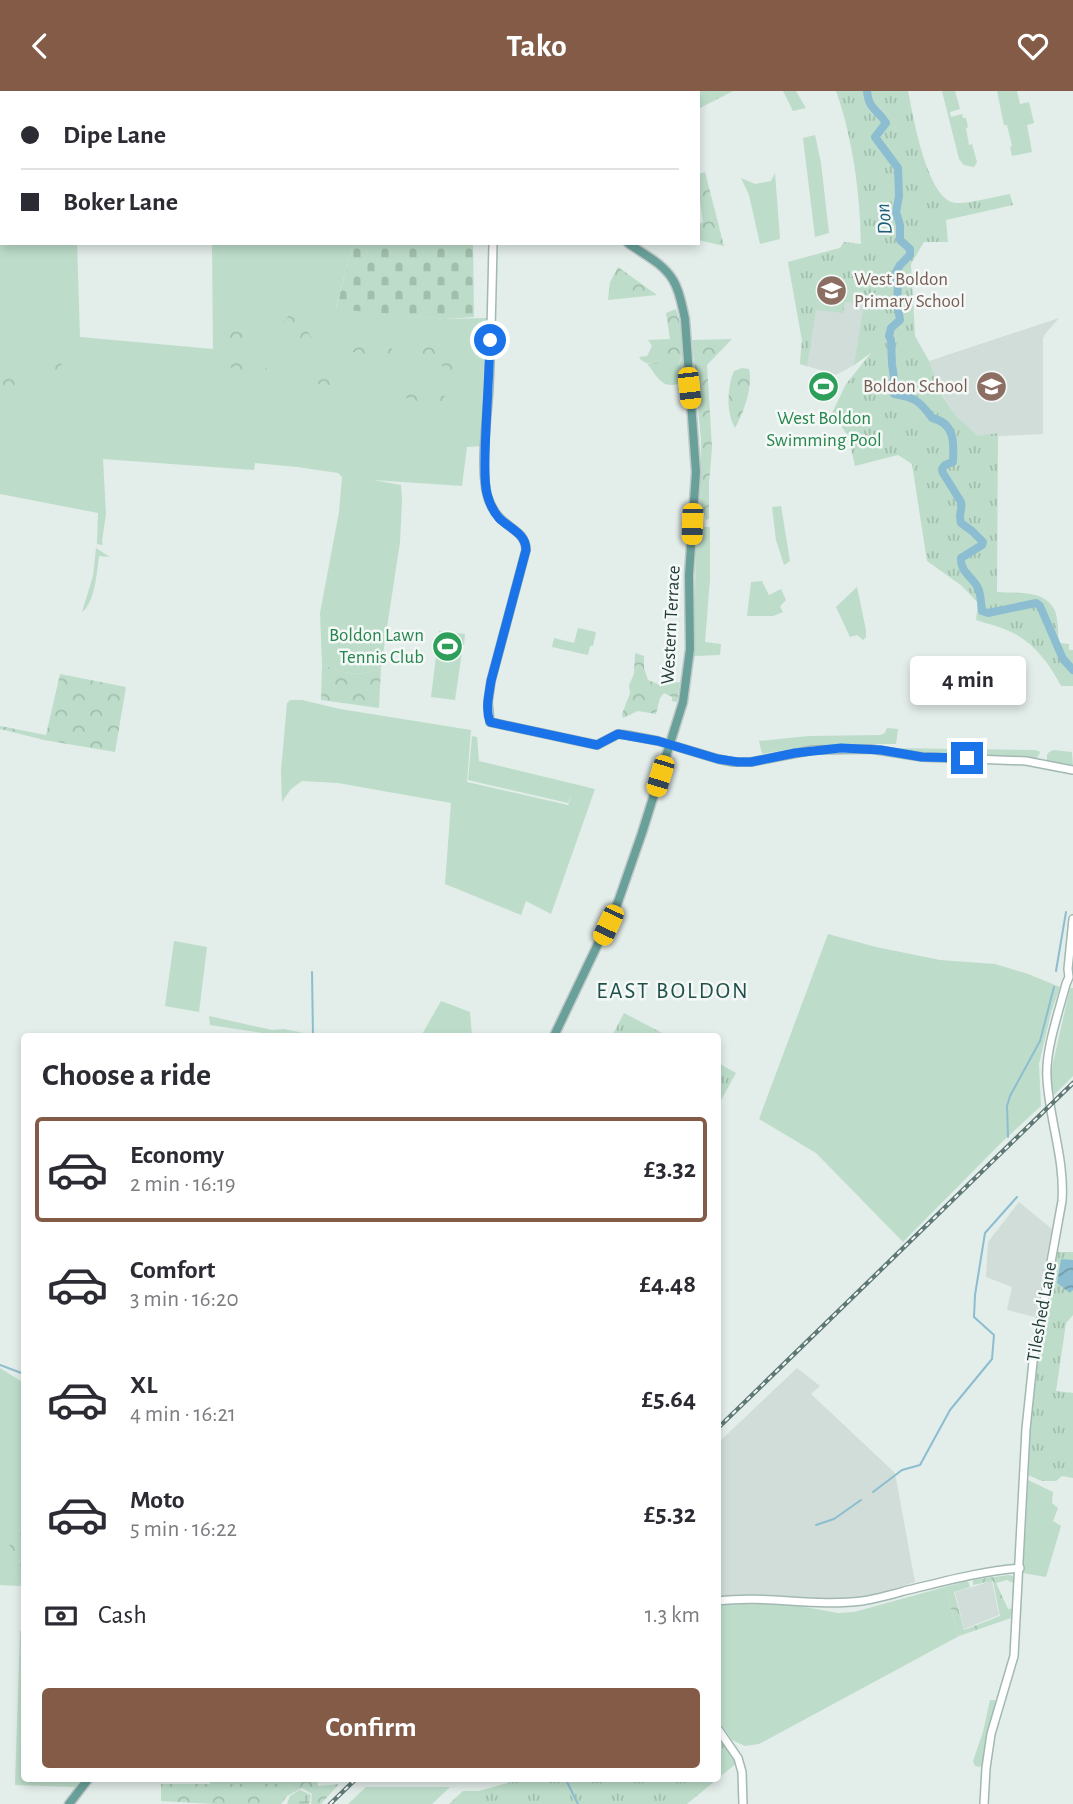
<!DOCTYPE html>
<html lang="en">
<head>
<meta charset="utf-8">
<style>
  :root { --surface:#fff; --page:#f7f7f7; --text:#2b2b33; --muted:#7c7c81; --line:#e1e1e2; --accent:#835b47 }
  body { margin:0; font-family:"Alegreya Sans",sans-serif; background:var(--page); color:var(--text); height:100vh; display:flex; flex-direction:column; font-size:26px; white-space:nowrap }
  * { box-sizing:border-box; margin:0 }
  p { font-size:23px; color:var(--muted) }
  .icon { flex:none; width:38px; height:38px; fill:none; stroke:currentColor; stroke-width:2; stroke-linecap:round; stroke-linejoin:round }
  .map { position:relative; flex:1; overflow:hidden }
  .side { position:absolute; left:21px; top:942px; width:700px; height:749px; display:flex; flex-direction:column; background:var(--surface); border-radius:7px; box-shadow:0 4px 10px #0003 }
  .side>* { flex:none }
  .banner { position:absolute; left:0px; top:0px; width:700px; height:154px; box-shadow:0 4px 10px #0003; display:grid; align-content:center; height:154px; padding:0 21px; background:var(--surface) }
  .end { position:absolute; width:32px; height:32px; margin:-16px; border:9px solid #1a73e8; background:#fff; box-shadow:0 0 0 4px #fff }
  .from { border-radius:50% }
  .bubble { position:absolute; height:49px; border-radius:7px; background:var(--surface); box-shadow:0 4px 10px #0003; font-size:23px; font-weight:700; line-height:49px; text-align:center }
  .car { position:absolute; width:21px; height:42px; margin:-21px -10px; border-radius:9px; box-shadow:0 0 5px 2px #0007; background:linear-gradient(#f5c518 24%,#345 0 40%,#f5c518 0 76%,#345 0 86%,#f5c518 0) }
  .banner b { display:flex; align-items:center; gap:24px; height:66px; font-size:26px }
  .banner b+b { border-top:2px solid var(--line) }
  .banner i { width:18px; height:18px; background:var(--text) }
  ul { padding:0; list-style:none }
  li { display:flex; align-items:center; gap:21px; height:105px; margin:0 14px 10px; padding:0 7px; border:4px solid transparent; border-radius:7px }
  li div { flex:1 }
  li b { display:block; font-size:26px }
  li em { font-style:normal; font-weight:700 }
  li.current { border-color:var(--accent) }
  li>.icon { width:63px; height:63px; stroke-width:1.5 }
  h2 { padding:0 21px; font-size:32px; line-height:84px }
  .pay { display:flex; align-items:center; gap:18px; height:77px; padding:0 21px; font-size:26px }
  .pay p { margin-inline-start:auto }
  .cta { display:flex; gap:14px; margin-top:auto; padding:14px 21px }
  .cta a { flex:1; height:80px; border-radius:7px; background:var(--accent); color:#fff; font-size:28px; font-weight:700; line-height:80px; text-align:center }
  header { display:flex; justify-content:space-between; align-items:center; height:91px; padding:0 21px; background:var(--accent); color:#fff; font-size:32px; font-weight:700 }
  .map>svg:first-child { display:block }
  .built { fill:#d1ddd9 }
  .green { fill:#bdddca }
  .forest { fill:url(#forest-crowns) }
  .wetland { fill:url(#wetland-marsh) }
  .cemetery { fill:url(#cemetery-stones) }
  .park { fill:url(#park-tufts) }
  .water { fill:url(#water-waves) }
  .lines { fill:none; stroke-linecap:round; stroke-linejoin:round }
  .stream { stroke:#8cbdd0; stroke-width:2 }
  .river { stroke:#8cbdd0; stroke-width:8 }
  .secondary-casing { stroke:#a2b8b3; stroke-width:10 }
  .primary-casing { stroke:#c1c9c8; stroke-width:11 }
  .secondary { stroke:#fff; stroke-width:7 }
  .primary { stroke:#69a19a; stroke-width:8 }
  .rail-casing { stroke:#5e7975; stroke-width:4.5 }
  .rail { stroke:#f4f9f7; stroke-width:2; stroke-dasharray:5; stroke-linecap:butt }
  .route { stroke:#1a73e8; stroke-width:9 }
  .labels { text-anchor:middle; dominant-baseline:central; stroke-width:5; stroke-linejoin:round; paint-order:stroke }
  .education-label { font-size:19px; fill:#785e54; stroke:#f4f9f7; text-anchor:start }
  .leisure-label { font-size:19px; fill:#27864d; stroke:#f4f9f7 }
  .street-label { font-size:19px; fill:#233e3a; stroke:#f4f9f7 }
  .water-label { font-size:21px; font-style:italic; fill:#1e5e79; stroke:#f4f9f7 }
  .quarter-label { font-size:23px; letter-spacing:2px; fill:#1f504a; stroke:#f4f9f7 }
</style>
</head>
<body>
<header><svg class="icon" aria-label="back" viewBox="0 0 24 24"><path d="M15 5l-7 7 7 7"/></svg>Tako<svg class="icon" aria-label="heart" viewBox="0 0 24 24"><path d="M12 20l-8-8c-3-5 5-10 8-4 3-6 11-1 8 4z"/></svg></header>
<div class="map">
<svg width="1073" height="1713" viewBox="0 0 1073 1713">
  <defs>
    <pattern id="forest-crowns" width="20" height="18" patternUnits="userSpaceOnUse" patternTransform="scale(1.75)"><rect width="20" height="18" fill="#bdddca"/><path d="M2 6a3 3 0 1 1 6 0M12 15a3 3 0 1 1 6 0" fill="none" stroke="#a2bfae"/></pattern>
    <pattern id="wetland-marsh" width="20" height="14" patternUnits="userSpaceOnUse" patternTransform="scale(1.75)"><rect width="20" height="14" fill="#bdddca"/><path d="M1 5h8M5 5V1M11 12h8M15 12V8" fill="none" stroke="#a2bfae"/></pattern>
    <pattern id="cemetery-stones" width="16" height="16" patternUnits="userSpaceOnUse" patternTransform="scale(1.75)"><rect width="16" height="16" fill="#bdddca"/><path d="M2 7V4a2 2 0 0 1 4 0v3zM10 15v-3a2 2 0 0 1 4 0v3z" fill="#a2bfae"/></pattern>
    <pattern id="park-tufts" width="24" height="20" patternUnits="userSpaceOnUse" patternTransform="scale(1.75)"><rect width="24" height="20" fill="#bdddca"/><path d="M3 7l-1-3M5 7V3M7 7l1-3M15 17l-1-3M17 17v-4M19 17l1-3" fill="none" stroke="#a2bfae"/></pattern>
    <pattern id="water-waves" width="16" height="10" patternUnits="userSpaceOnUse" patternTransform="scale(1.75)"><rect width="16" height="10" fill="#8cbdd0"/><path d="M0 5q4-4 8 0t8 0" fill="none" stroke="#729baa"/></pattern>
  </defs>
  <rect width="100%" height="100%" fill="#e3edea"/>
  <g class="built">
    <polygon points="844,151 861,154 873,259 854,274 836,284 800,273 802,249 788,171 840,157"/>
    <polygon points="1059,227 1046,242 1043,247 1043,343 978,346 957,326 943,305 929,270"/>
    <polygon points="1019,1111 1052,1138 1035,1226 1007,1219 1012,1196 986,1186 988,1151"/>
    <polygon points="797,1277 820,1295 811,1303 895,1382 915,1491 863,1507 830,1511 718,1508 718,1352"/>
    <polygon points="992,1490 999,1524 964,1538 955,1501"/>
  </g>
  <g class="green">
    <rect x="215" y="0" width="292" height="2"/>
    <polygon points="783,0 796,0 806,17 793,20"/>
    <polygon points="942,0 955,0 960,18 950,21 951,26 962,23 963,27 966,27 968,36 966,37 969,54 972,53 977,71 974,76 964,74 959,68"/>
    <polygon points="997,0 1017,0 1020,13 1029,11 1034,32 1027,34 1032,61 1012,65 1010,56 1012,55 1007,34 1004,34"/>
    <polygon points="815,44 821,72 829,142 815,146 803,47"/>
    <path d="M0 49H2V152H77L80 246 213 258 212 152H353L336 217 445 228 487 227 482 355 467 356 462 395 373 389 401 394 402 410 400 451 381 576C358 588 344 582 322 574L320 522 339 421 342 386 338 382 297 376 255 372 254 379 103 368 106 423 102 450 103 454 97 453 98 422 0 403Z"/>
    <polygon points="775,82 780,148 760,153 749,104 741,87 755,93 771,90"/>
    <path d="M684 259C685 271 691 295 671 294 668 294 664 293 661 290 656 286 652 278 647 273L667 271 679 274Z"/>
    <polygon points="781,415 790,470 784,474 776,449 772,416"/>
    <polygon points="701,436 710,436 710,488 705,551 721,553 720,564 694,565 696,442"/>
    <path d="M96 457 110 466 99 465C97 480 95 512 82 521L93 485Z"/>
    <polygon points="762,490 769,504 781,498 786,509 780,515 783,521 773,525 747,525 751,491"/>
    <polygon points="857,496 866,539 866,546 863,549 857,544 850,546 836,516"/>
    <polygon points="578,537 596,541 593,555 590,555 588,564 552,556 554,547 574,552"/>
    <polygon points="439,540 465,543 464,554 438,551"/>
    <polygon points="437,558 462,561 455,609 431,606"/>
    <polygon points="290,609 302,609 340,618 471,639 467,691 568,714 572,704 568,712 468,689 472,645 477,646 479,670 595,698 551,823 526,810 521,824 445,793 451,712 338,692 302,690 291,698 282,711 281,680 287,612"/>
    <path d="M887 637 898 638 896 653C851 653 807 654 762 663L759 650 809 645 880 644 885 642Z"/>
    <path d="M887 657 1034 659 1039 660 1040 662 1037 667 1029 668C982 666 933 669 887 657Z"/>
    <polygon points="1054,659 1072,661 1073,676 1050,672 1047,670 1047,664 1049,661"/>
    <polygon points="828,843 876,856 940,869 995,873 1028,883 1060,896 1051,922 1039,973 1041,1015 1002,1051 903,1151 816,1062 759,1028"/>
    <polygon points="174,850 207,856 199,921 165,915"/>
    <polygon points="1070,897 1073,897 1073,985 1054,1004 1050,985"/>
    <polygon points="441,910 470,921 472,945 421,945"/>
    <polygon points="209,925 272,939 284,938 318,945 283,945 210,934"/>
    <polygon points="0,1277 24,1292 23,1421 13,1433 13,1476 20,1495 0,1494"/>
    <polygon points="1028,1389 1053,1401 1052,1412 1058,1417 1053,1430 1061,1435 1046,1486 1023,1482"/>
    <polygon points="945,1496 959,1545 759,1653 745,1655 732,1649 718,1629 718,1515 747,1512 800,1515 838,1522 854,1521"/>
    <polygon points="20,1540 24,1540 24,1687 82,1687 75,1696 15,1694"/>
    <polygon points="990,1609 995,1609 996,1615 988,1644 983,1672 980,1676 975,1675 973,1670 983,1641"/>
    <polygon points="210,1687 287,1687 275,1693 210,1694"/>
    <polygon points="366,1696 450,1696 432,1713 348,1713"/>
  </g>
  <g class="forest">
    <polygon points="705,81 724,155 698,149 698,134 703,131 698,97 698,83"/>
    <polygon points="618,176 657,204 608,209 610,191"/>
    <polygon points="240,218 255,248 250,250 227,247 230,235 229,219"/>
    <path d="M676 218C684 246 689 261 671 286L667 283 672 273C660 270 647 278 639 266L647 265 652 255 648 249 670 248 666 222Z"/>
    <polygon points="296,222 315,252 298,252 280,248 277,239 290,223"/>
    <path d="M348 245 378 250 398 261C376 266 353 263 333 255L336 250 343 251Z"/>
    <polygon points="732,248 707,274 712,357 709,392 709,428 706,429 700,410 701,350 692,249"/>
    <polygon points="417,253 458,257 453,280 415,262"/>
    <polygon points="0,257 26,301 0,301"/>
    <path d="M232 269C249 269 262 270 273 284L271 288 243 283 237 277 225 276 215 278 214 271Z"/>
    <polygon points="59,270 63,275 65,284 72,293 69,296 63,298 50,276 53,272"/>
    <path d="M742 277 749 278C753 295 744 321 735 337 726 322 727 296 734 280Z"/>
    <polygon points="303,283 331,289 330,294 302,291 301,287"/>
    <polygon points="397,300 446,305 446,315 419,311 396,303"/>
    <polygon points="635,562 644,565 644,577 648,589 658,593 680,591 677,611 672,610 672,606 664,602 660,607 656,623 638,620 623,627 622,623 630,602 629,594 634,583"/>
    <path d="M322 574C345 582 358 588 381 576L379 617 321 609Z"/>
    <polygon points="60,583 126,596 115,661 44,649 0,638 0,635 46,644"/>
    <path d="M23 1421H24V1495H20C13 1478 5 1452 12 1434 14 1429 20 1424 23 1421Z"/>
    <polygon points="1009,1484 1013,1485 1015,1488 1014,1511 1012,1511 1013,1492 1007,1489 996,1492 1008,1518 1014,1517 1014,1526 959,1545 945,1496 968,1490 970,1496 954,1501 964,1539 1000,1525 993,1490 973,1494 973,1489"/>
    <polygon points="287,1687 317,1687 318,1695 339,1693 321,1713 311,1713 312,1703 302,1697 287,1705 281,1713 214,1713 161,1710 161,1693 275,1693"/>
  </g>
  <polygon class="wetland" points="300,1699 311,1704 309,1713 287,1713 290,1705"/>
  <polygon class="cemetery" points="353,152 473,152 474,226 445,228 336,218"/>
  <g class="park">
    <polygon points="646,0 733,0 698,18 698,2 646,2"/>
    <path d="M836 0H908C913 24 927 110 956 112 968 113 997 105 1010 103L1013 114 946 129 948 151H924L911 173 915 245 929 270 943 306 957 326 978 345 998 342 997 501C1016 503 1043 498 1054 518 1058 524 1058 543 1059 552L1069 553V559H1073V595H1061C1050 574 1035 553 1013 542 1002 536 988 533 976 529L978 512 962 495 927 470 912 373 898 364 855 375 848 345 832 322 846 293 871 262 854 274 864 213 845 211 843 222 816 219 807 275 800 273 802 249 788 171 840 157 844 151 861 153C860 102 853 48 836 0Z"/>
    <polygon points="624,922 668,945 612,945"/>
    <polygon points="718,972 736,982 720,1011 718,1009"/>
    <polygon points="1057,1161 1073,1161 1073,1224 1066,1232 1056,1300 1073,1302 1073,1387 1062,1385 1056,1390 1042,1390 1028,1384 1030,1338 1039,1258"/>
    <polygon points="718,1642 738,1671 687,1713 449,1713 463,1700 479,1700 514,1690 518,1687 718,1687"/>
  </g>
  <polygon class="water" points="1061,1168 1073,1169 1073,1199 1070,1202 1057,1192"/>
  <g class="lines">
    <g class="stream">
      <polyline points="1056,880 1066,821"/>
      <polyline points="312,881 313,945"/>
      <polyline points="1008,1046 1007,1015 1010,1005 1040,950 1054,896"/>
      <polyline points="0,1274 24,1283"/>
      <polyline points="873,1401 902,1379 920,1374 950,1319 992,1268 994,1244 974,1226 975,1204 985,1142 1017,1106"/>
      <polyline points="816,1434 834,1428 861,1409"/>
      <polyline points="565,1687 578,1713"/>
    </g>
    <path class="river" d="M867 0C869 20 878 18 886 32L875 46 898 77 899 105 896 121 900 134V149L910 158V164L900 174 895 183 898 193 897 211 900 229 891 237 889 245 891 249 892 273 894 287 892 298 894 303C914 306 920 310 932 327 955 332 954 352 953 371L945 374 942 378 943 382 961 411C963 418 958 423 961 432L972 440 983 451 982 454 961 467C960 481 972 485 978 497 981 503 981 513 982 520L988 522 1036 512 1040 515 1063 568 1073 579"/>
    <defs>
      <g id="secondary">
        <polyline points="0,42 2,42"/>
        <path d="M493 152C492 201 491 249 489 297 487 329 481 367 486 399 488 409 493 420 500 427 510 438 526 442 526 459L491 590 488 611 490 631 597 654 618 643 627 644 658 650 718 668 733 671H751L813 659 871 658 922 666 1026 670 1073 679"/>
        <path d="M718 1510C766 1504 814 1516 862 1510 876 1508 890 1504 904 1500 942 1491 981 1480 1020 1477"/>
        <polyline points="718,1638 738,1667 742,1681 743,1713"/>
        <path d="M984 1713 986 1677 991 1643 1014 1565 1026 1338 1033 1271 1062 1110C1065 1068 1049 1028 1047 987 1045 960 1059 920 1066 893L1069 886 1068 878 1073 828"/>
      </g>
      <g id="primary">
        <polyline points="553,0 553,2"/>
        <path d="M554 945 618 811 642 742 683 611 690 558 689 484 696 381 685 228C682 215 680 200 673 189 663 172 643 163 628 152"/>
        <polyline points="69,1713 89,1687"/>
      </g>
    </defs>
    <use href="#secondary" class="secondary-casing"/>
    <use href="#primary" class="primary-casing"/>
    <use href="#secondary" class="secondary"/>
    <use href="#primary" class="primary"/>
    <defs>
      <g id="rail">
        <polyline points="718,1337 1073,992"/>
        <polyline points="330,1713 357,1687"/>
      </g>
    </defs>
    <use href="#rail" class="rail-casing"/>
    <use href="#rail" class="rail"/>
  </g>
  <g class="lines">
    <path class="route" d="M490 249C489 287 486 326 485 364 485 377 484 390 487 403 489 411 493 420 499 427 510 438 526 442 526 459L491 590C489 604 485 618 490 631L597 654 618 643 658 650 718 668 738 671H751L795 662 841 657 881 659 922 666 967 667"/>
  </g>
  <defs>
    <symbol id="school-disc" viewBox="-11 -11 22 22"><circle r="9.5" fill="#8d6e63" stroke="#f4f9f7"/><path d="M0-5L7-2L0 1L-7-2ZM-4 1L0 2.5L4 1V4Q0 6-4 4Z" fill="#fff"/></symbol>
    <symbol id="stadium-disc" viewBox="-11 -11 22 22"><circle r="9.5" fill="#2e9e5b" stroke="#f4f9f7"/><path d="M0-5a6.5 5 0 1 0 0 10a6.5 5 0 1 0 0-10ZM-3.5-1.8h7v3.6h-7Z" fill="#fff"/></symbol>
  </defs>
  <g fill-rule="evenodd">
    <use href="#school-disc" x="814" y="182" width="35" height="35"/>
    <use href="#school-disc" x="974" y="278" width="35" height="35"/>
    <use href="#stadium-disc" x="806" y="278" width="35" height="35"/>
    <use href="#stadium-disc" x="430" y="538" width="35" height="35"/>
  </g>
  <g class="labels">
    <g class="education-label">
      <text x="854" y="188">West Boldon<tspan x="854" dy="22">Primary School</tspan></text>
      <text x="968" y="295" text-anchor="end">Boldon School</text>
    </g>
    <g class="leisure-label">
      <text x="824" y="327">West Boldon<tspan x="824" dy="22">Swimming Pool</tspan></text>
      <text x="424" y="544" text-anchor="end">Boldon Lawn<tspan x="424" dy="22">Tennis Club</tspan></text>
    </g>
    <g class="street-label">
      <text transform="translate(671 534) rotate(-87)">Western Terrace</text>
      <text transform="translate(1042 1221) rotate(-80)">Tileshed Lane</text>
    </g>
    <g class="water-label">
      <text transform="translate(884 128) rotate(-96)">Don</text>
    </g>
    <g class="quarter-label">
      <text x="673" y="900">EAST BOLDON</text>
    </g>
  </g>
</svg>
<i class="end from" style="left:490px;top:249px"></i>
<i class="end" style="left:967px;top:667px"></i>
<div class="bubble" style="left:910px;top:565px;width:116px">4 min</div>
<i class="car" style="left:689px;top:297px;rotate:174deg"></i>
<i class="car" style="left:692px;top:433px;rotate:182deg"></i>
<i class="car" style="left:660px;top:685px;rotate:197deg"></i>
<i class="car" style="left:608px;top:834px;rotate:205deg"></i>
<div class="banner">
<b><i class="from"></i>Dipe Lane</b>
<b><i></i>Boker Lane</b>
</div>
<section class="side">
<h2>Choose a ride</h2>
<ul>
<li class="current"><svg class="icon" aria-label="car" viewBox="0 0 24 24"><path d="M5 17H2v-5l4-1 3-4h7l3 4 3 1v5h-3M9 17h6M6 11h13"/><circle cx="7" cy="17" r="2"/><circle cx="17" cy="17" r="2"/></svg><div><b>Economy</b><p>2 min · 16:19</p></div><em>£3.32</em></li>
<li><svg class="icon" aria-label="car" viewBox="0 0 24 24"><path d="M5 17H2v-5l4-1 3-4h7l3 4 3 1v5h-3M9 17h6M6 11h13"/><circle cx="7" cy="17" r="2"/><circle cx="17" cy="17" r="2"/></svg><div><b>Comfort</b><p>3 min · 16:20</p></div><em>£4.48</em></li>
<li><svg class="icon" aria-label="car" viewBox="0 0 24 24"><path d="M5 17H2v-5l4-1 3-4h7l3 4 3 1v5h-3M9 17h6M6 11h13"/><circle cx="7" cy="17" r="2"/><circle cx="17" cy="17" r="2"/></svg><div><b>XL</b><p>4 min · 16:21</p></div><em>£5.64</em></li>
<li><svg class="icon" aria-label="car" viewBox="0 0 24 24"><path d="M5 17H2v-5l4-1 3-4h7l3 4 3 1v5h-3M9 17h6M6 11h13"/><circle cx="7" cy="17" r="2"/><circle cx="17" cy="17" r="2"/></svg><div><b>Moto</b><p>5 min · 16:22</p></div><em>£5.32</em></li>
</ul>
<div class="pay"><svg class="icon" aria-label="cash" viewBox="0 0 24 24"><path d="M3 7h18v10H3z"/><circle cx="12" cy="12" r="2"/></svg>Cash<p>1.3 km</p></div>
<div class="cta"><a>Confirm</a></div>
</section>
</div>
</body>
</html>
